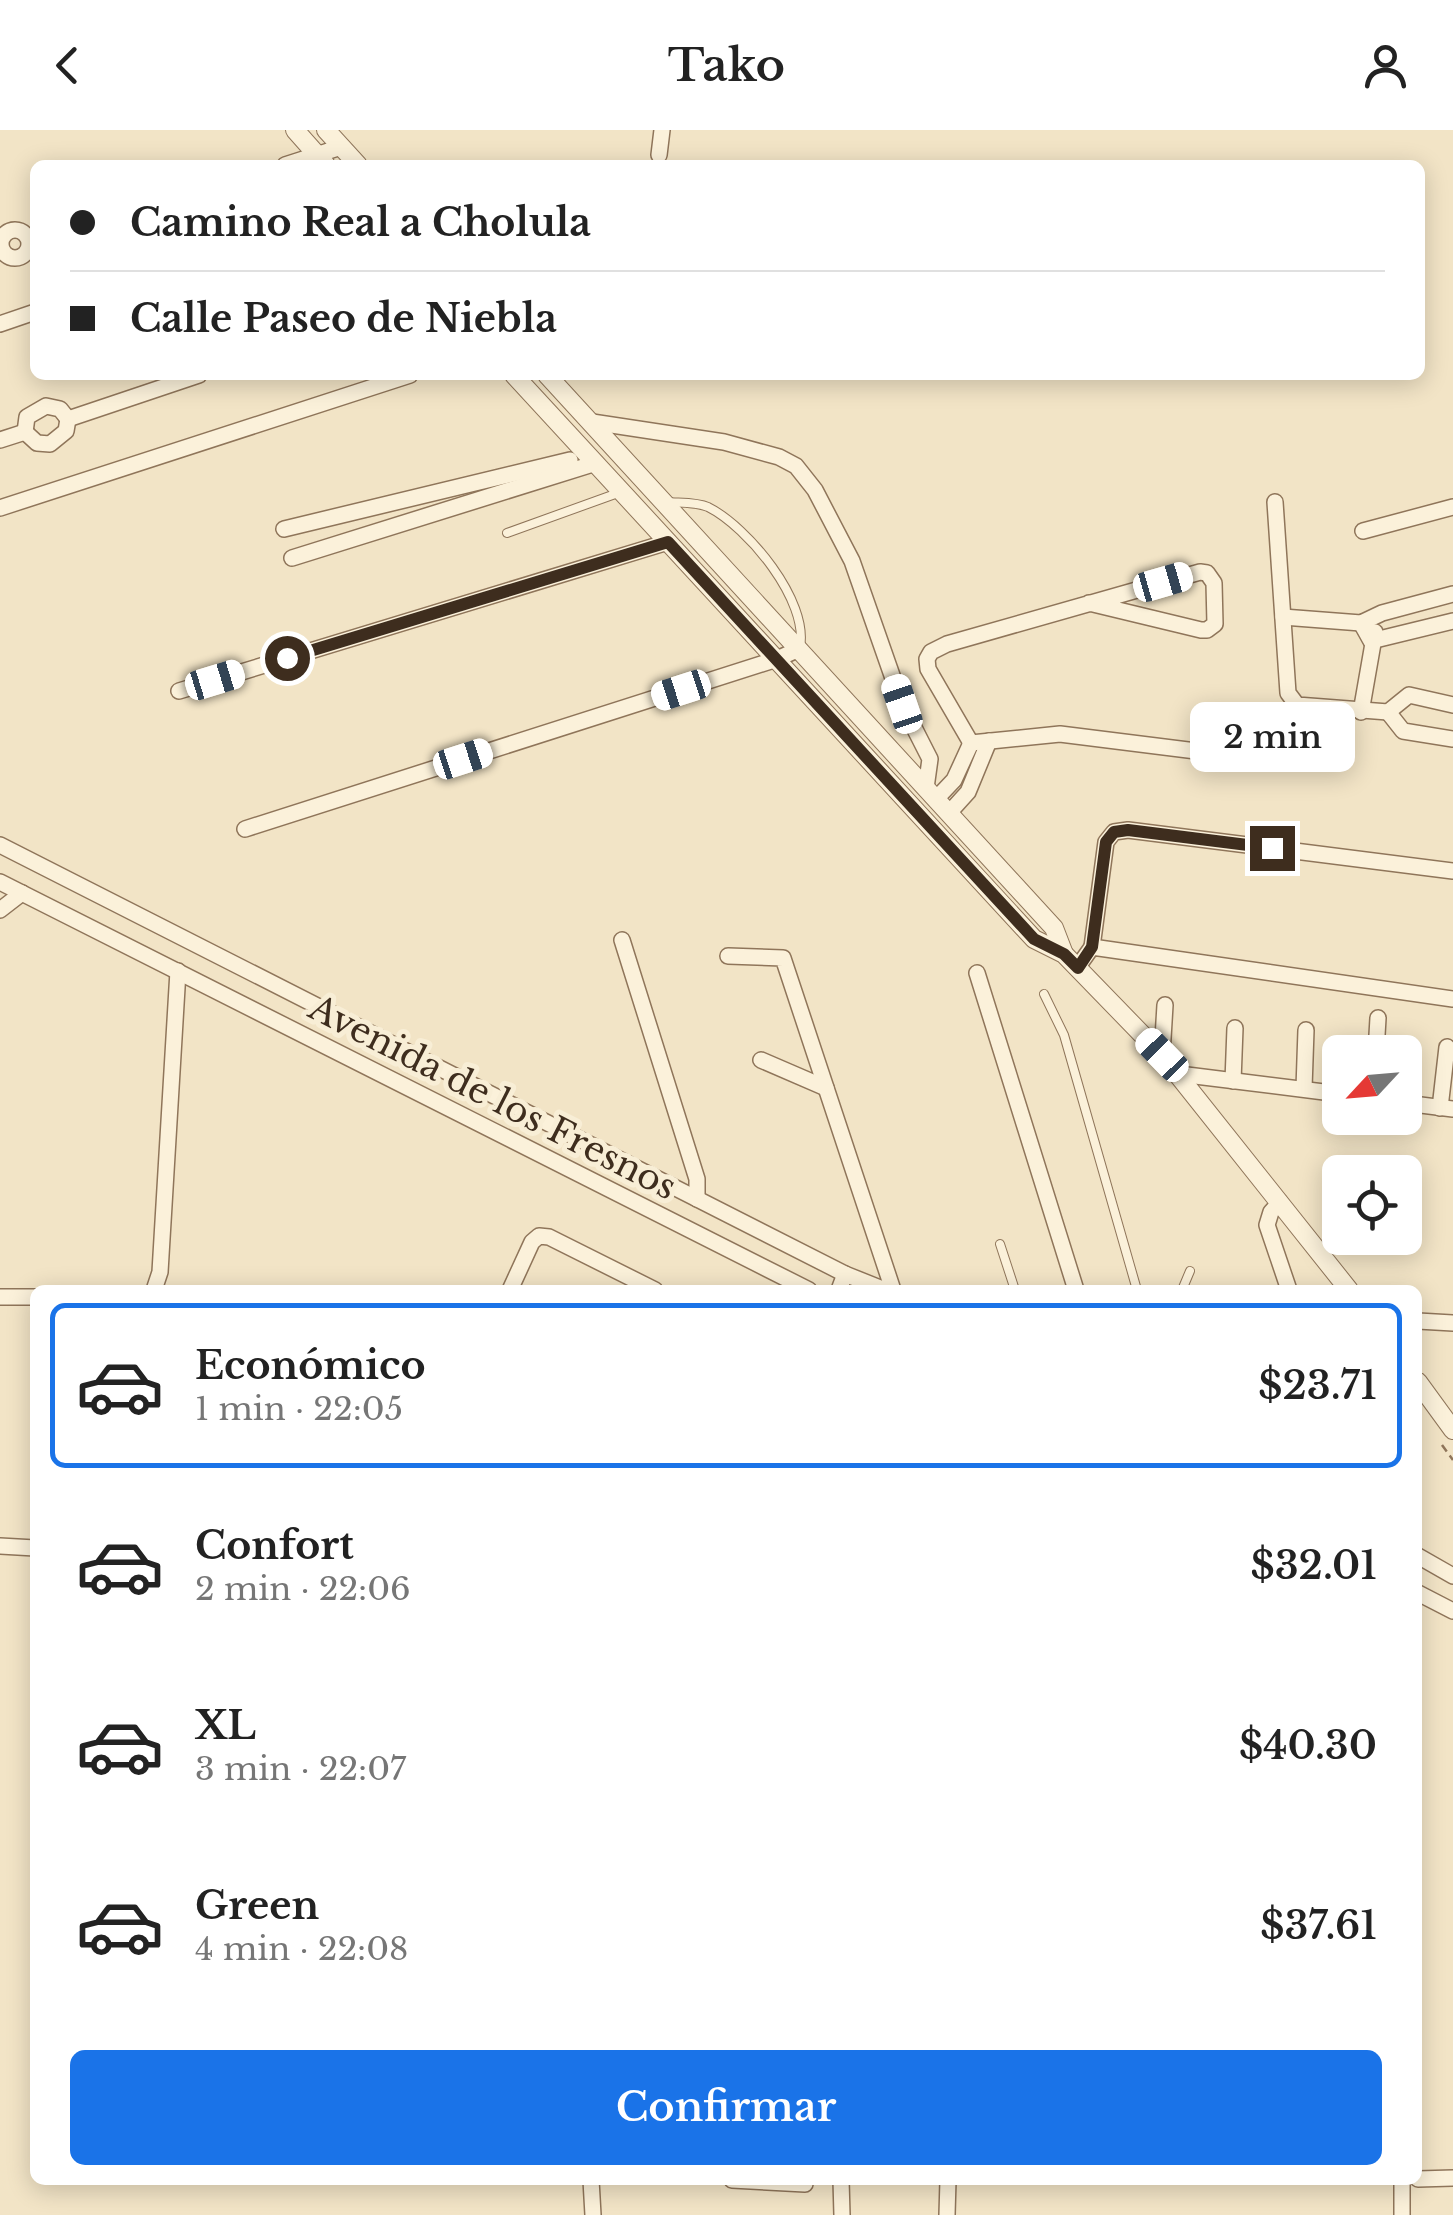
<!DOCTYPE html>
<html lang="es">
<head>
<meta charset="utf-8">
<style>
  :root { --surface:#fff; --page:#f2f2f2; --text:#222; --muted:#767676; --line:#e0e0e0; --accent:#1a73e8 }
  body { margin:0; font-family:"Libre Baskerville",serif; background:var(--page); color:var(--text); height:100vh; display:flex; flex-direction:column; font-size:38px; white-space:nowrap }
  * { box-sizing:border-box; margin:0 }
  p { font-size:32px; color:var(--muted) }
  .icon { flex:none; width:55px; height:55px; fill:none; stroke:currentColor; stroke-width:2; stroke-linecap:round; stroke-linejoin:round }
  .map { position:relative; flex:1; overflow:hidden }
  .side { position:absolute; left:30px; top:1155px; width:1392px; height:900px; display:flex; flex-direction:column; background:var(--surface); border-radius:15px; box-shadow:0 5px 25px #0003 }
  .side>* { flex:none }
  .hud { position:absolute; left:30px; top:30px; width:1395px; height:220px; border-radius:15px; box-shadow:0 5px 25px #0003; display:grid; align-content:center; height:220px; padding:0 40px; background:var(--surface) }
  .needle { width:65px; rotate:244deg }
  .controls { position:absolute; left:1322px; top:905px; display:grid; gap:20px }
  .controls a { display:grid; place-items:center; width:100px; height:100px; border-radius:15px; background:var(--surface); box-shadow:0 5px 25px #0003; font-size:50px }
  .end { position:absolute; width:45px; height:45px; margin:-22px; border:12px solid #3e2d1e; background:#fff; box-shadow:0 0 0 5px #fff }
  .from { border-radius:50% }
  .bubble { position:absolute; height:70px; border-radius:15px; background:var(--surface); box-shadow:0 5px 25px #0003; font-size:32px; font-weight:600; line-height:70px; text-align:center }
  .car { position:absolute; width:30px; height:60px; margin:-30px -15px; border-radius:12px; box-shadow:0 0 8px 2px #0007; background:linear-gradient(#fff 24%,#345 0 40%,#fff 0 76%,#345 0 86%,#fff 0) }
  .hud b { display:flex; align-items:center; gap:35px; height:95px; font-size:38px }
  .hud b+b { border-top:2px solid var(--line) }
  .hud i { width:25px; height:25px; background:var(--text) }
  ul { padding:18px 0 0; list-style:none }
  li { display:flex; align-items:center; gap:30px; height:165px; margin:0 20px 15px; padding:0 20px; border:5px solid transparent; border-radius:15px }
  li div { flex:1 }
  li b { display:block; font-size:38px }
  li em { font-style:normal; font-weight:600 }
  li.selected { border-color:var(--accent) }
  li>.icon { width:90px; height:90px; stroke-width:1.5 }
  .primary-button { display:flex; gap:20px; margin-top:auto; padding:20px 40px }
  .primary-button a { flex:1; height:115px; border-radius:15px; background:var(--accent); color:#fff; font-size:40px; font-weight:600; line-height:115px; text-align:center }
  header { display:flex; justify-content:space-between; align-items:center; height:130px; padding:0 40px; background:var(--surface); font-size:45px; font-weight:600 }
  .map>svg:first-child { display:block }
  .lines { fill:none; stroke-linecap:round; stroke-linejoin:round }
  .service-casing { stroke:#8f755a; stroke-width:10 }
  .minor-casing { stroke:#8f755a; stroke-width:18 }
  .tertiary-casing { stroke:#8f755a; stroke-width:20 }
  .path { stroke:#8f755a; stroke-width:2.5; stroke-dasharray:8 5; stroke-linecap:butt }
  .service { stroke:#fbf1da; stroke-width:8 }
  .minor { stroke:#fbf1da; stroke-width:15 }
  .tertiary { stroke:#fbf1da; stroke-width:18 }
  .route { stroke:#3e2d1e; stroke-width:12 }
  .labels { text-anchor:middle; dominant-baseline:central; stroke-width:10; stroke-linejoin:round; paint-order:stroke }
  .street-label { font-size:35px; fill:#3e2d1e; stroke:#f8eed6 }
</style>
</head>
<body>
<header><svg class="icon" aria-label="back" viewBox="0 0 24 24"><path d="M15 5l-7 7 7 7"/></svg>Tako<svg class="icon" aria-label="person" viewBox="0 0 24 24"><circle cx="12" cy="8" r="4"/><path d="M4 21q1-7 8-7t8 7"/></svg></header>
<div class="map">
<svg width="1453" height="2085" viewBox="0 0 1453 2085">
  <rect width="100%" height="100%" fill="#f2e4c6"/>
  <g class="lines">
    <defs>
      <g id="service">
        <path d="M668 372C680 373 697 372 708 377 748 397 809 471 800 517"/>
        <polyline points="507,403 618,363"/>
        <polyline points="1044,864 1064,905 1137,1160"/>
        <polyline points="1000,1114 1015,1160"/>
        <polyline points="1182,1160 1190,1141"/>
      </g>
      <g id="minor">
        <polyline points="659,25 662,0"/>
        <polyline points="285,35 341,17"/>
        <circle cx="15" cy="114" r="14"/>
        <polyline points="0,194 35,182"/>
        <polyline points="68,289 199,245"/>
        <polyline points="592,292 724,312 779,327 796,336 815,360 852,431 902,574 930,629 926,658"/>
        <polyline points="25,302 27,287 46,276 60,279 68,289"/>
        <polyline points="25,302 37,313 50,314 66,301 68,289"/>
        <polyline points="0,310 25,302"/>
        <polyline points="1275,372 1288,563 1297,575 1388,582 1409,565 1453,575"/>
        <polyline points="0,378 410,245"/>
        <polyline points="284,399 570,330"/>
        <polyline points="1363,401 1453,377"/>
        <polyline points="292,428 596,333"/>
        <polyline points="1283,487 1361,493 1382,483 1453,464"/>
        <polyline points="1361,493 1371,511 1453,491"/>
        <polyline points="179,561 668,412"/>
        <polyline points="1361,582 1375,502"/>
        <polyline points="1388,582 1403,601 1453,609"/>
        <polyline points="971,613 928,539 927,529 931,522 947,514 1200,442 1207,443 1214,453 1215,494 1207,500 1201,500 1089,473"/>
        <polyline points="971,613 1060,604 1220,624"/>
        <polyline points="936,669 954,650 971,613"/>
        <polyline points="949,683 968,662 989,611"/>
        <polyline points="245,699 777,529 799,519"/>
        <polyline points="0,715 845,1144"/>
        <polyline points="0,752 809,1160"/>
        <polyline points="0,780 22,763"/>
        <polyline points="622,810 697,1049 697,1069"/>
        <polyline points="1092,817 1106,712 1114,702 1128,700 1453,741"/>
        <polyline points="728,826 783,828 893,1160"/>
        <polyline points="1077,838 1092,817 1453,869"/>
        <polyline points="977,843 1076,1160"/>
        <polyline points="1376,922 1378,888"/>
        <polyline points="1162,925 1165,875"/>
        <polyline points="761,930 826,958"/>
        <polyline points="1179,944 1340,964"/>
        <polyline points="1233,951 1235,898"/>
        <polyline points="1304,958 1306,900"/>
        <polyline points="1405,973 1453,979"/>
        <polyline points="1440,978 1447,917"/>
        <polyline points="1280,1072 1271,1082 1267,1095 1289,1160"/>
        <polyline points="154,1160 160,1142 178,841"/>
        <polyline points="510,1160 532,1112 539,1106 549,1107 655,1160"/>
        <polyline points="839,1160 845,1144 885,1160"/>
        <polyline points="0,1167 35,1167"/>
        <polyline points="1418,1191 1453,1193"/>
        <polyline points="0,1416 35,1418"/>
        <polyline points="1418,1426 1453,1446"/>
        <polyline points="1418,1463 1453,1481"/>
        <polyline points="1418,2049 1453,2048"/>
        <polyline points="591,2050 593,2085"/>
        <polyline points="732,2050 805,2054"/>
        <polyline points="841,2050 842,2085"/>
        <polyline points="947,2085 948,2050"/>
        <polyline points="1402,2085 1402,2050"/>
      </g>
      <g id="tertiary">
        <polyline points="295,0 326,35"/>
        <polyline points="326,0 358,35"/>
        <polyline points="514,245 1034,809 1064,824 1162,925 1349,1160"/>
        <polyline points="547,245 1054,798 1064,824"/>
        <polyline points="1418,1252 1453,1300"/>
      </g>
    </defs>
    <use href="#service" class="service-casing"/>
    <use href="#minor" class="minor-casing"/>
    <use href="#tertiary" class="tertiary-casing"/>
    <polyline class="path" points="1442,1315 1453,1330"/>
    <use href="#service" class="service"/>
    <use href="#minor" class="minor"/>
    <use href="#tertiary" class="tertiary"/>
  </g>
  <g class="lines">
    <polyline class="route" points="287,528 668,412 1034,809 1064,824 1078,838 1092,817 1106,712 1114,702 1128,700 1272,718"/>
  </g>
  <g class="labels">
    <g class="street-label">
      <text transform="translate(493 967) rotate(27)">Avenida de los Fresnos</text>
    </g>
  </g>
</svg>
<div class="controls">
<a><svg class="needle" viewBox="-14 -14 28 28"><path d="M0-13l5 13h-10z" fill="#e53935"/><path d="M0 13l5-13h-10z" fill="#767676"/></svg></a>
<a><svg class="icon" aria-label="locate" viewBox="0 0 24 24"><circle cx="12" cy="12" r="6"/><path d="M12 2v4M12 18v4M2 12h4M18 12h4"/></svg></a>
</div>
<i class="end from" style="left:287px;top:528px"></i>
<i class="end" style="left:1272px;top:718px"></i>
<div class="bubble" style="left:1190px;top:572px;width:165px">2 min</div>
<i class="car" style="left:1163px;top:452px;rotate:74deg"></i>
<i class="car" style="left:215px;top:550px;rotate:73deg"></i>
<i class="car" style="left:681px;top:560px;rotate:252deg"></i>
<i class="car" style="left:902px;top:574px;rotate:341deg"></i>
<i class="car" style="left:463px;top:629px;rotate:72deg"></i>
<i class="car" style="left:1162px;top:925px;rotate:316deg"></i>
<div class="hud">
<b><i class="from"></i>Camino Real a Cholula</b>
<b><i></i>Calle Paseo de Niebla</b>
</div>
<section class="side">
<ul>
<li class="selected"><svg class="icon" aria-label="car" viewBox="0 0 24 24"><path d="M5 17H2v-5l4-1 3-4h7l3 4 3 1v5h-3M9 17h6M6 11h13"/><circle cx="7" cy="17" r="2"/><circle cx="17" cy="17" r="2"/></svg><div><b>Económico</b><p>1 min · 22:05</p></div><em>$23.71</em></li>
<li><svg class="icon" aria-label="car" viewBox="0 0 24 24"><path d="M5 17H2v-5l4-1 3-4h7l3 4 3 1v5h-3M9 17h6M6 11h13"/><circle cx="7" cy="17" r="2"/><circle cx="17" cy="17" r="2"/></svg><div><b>Confort</b><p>2 min · 22:06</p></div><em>$32.01</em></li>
<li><svg class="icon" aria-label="car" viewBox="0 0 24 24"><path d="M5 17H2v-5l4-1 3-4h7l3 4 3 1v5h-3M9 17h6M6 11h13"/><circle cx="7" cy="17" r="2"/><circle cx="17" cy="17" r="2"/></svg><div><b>XL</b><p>3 min · 22:07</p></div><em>$40.30</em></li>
<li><svg class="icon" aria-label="car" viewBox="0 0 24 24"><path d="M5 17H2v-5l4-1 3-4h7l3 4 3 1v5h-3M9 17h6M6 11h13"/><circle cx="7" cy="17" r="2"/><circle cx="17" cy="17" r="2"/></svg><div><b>Green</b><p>4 min · 22:08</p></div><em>$37.61</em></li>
</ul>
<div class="primary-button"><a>Confirmar</a></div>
</section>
</div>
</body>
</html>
